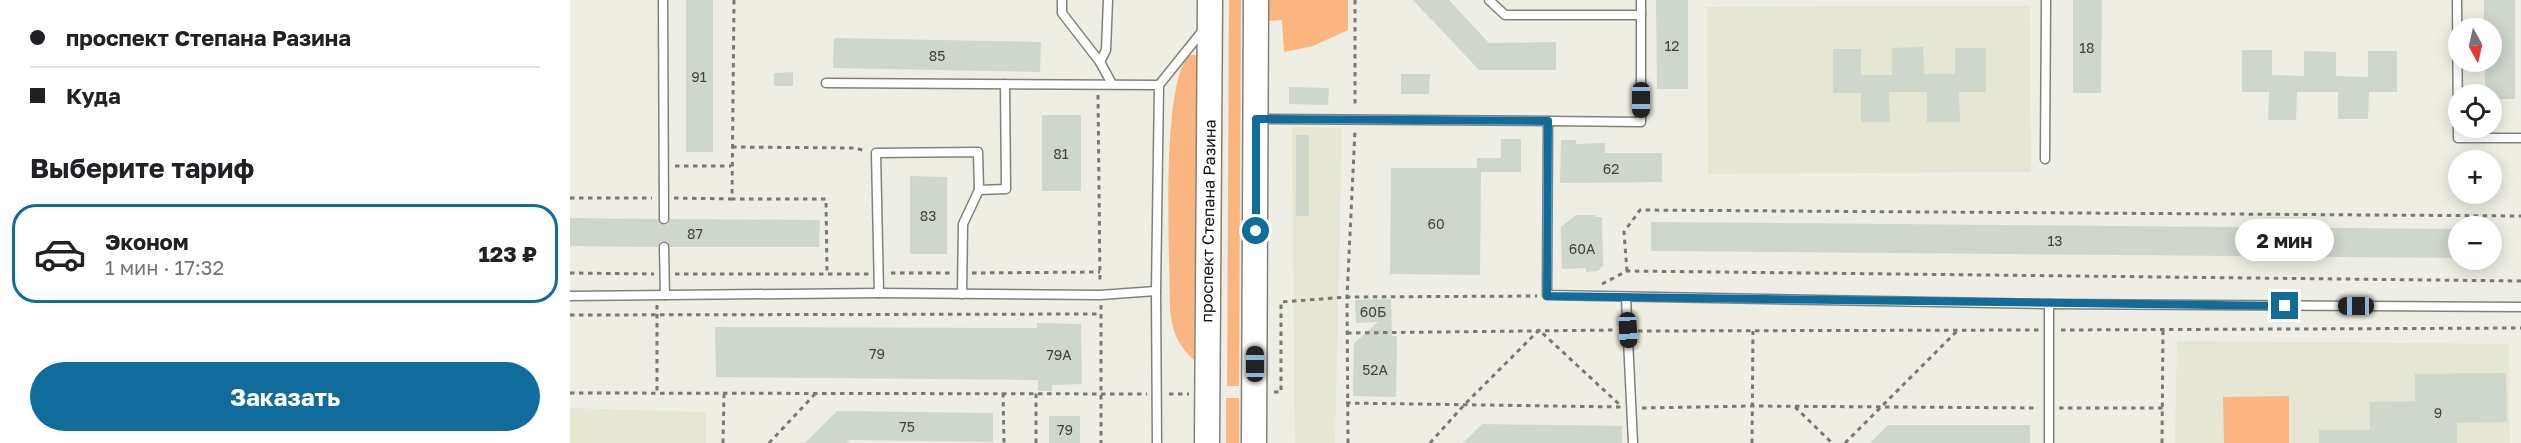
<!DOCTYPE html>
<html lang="ru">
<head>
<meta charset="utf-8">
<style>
  :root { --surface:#fff; --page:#f6f6f6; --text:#202124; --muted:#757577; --line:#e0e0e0; --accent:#106c9b }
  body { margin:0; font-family:"Golos Text",sans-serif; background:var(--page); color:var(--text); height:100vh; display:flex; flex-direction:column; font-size:22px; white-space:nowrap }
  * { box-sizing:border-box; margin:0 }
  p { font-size:20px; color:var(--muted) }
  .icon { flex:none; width:33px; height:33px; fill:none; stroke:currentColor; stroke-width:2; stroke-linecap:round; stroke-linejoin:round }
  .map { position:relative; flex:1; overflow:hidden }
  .details { display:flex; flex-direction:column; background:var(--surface); width:570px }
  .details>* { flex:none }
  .hud { display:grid; align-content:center; height:132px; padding:0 30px; background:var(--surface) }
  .needle { width:39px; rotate:172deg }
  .fabs { position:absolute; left:1878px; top:18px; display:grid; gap:12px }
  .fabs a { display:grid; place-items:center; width:54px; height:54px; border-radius:50%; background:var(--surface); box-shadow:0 3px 15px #0003; font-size:30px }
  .end { position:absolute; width:27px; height:27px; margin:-14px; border:8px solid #106c9b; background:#fff; box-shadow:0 0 0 3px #fff }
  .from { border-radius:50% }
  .bubble { position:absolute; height:42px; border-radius:21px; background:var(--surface); box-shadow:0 3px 15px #0003; font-size:20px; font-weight:700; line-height:42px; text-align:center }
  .car { position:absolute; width:18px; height:36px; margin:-18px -9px; border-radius:8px; box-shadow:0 0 4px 2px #0007; background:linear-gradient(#222 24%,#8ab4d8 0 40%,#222 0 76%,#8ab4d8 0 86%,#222 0) }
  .hud b { display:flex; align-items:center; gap:21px; height:57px; font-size:22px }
  .hud b+b { border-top:2px solid var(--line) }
  .hud i { width:15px; height:15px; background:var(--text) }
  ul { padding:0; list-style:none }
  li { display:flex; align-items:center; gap:18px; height:99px; margin:0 12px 9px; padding:0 18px; border:3px solid transparent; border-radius:24px }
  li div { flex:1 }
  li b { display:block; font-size:22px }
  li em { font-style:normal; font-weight:700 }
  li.selected { border-color:var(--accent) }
  li>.icon { width:54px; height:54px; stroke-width:1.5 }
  h2 { padding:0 30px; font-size:27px; line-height:72px }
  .primary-button { display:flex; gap:12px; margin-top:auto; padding:12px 30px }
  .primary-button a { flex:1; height:69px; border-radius:36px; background:var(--accent); color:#fff; font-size:24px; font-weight:700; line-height:69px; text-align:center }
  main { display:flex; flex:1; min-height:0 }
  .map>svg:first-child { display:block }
  .built { fill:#e5e6d3 }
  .green { fill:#fbb581 }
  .building { fill:#cfd6cc }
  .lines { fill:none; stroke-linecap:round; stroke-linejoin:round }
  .service-casing { stroke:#828279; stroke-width:11 }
  .secondary-casing { stroke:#828279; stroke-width:27 }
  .path { stroke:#797972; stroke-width:3; stroke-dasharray:4.5 4.5; stroke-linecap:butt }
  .service { stroke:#fff; stroke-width:8 }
  .secondary { stroke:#fff; stroke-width:24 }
  .route { stroke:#106c9b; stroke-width:8 }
  .labels { text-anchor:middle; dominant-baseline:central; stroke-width:6; stroke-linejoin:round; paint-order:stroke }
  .number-label { font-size:14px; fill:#41433e }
  .street-label { font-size:16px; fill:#12120e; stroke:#fff }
</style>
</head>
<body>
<main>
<section class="details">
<div class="hud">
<b><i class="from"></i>проспект Степана Разина</b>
<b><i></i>Куда</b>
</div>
<h2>Выберите тариф</h2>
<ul>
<li class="selected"><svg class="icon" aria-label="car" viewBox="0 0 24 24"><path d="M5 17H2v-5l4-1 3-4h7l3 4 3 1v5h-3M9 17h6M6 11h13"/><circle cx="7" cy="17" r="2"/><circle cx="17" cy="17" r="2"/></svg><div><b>Эконом</b><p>1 мин · 17:32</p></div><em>123 ₽</em></li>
</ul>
<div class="primary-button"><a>Заказать</a></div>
</section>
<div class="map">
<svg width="1951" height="443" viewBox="0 0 1951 443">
  <rect width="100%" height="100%" fill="#eeeee4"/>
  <g class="built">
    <polygon points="1460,6 1461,172 1138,174 1137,7"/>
    <polygon points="722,127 772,128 765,443 725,443"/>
    <polygon points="1607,341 1939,344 1940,443 1605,443"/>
    <polygon points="0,408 136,412 136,443 0,443"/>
  </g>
  <g class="green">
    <polygon points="659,0 671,0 669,386 657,386"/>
    <polygon points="698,0 778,0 778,30 743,46 714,52 712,20 698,21"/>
    <path d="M620 55H626L627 58 624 360C607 344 602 331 600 308 600 263 590 80 620 55Z"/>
    <polygon points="1719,396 1719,443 1654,443 1653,397"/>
    <rect x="656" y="398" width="13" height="45"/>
  </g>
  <g class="building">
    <rect x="116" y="0" width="27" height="152"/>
    <polygon points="843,0 879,0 919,43 986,42 986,70 909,70"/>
    <polygon points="1086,0 1118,0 1118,89 1087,89"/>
    <polygon points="1503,0 1532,0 1531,93 1503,93"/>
    <polygon points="1914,0 1945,0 1945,99 1922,99 1922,94 1915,94 1915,62 1922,62 1922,28 1914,28"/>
    <polygon points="264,38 471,42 470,72 263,68"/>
    <polygon points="1353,47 1354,74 1385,74 1385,48 1416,48 1416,92 1389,92 1390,122 1357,122 1357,92 1319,92 1320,122 1291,122 1291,93 1263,93 1263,49 1291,49 1291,75 1322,75 1322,48"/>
    <polygon points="1672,50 1702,50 1702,75 1734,76 1734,51 1766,52 1766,76 1798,77 1798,51 1827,51 1827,92 1799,92 1798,119 1768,119 1768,92 1727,92 1726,120 1698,120 1699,92 1672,92"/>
    <polygon points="223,72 223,86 204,86 204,73"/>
    <polygon points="831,74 860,74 859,94 831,94"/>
    <polygon points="719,87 759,88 758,105 719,104"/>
    <rect x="472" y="115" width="39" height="76"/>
    <rect x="726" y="135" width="13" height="81"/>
    <polygon points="931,139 951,139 951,172 911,172 910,275 820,274 821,168 907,168 907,158 931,158"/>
    <polygon points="991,140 1006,140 1006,144 1035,143 1035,153 1092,153 1092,182 990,183"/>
    <polygon points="340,176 377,177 377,254 340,254"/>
    <polygon points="1006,215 1025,215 1025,217 1032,217 1033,265 1028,271 1016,272 1016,268 992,269 991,227"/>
    <polygon points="0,218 88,219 93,225 98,224 100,219 250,220 249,247 100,247 94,241 90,242 88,247 0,246"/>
    <polygon points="1081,222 1888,229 1888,258 1081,251"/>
    <polygon points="821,299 822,336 827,336 826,397 783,396 784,343 808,322 786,323 785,300"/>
    <polygon points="467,323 511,324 512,384 482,385 482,391 468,391 468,380 146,377 145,327 467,328"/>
    <polygon points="1936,373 1937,422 1887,423 1887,443 1749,443 1749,430 1800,430 1800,402 1845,401 1845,374"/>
    <polygon points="267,411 423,413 423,442 280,440 277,443 235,443"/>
    <rect x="479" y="416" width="31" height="27"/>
    <polygon points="912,424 1052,426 1052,443 893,443"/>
    <polygon points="1318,425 1460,425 1460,443 1300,443"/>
  </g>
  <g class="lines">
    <defs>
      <g id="service">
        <polyline points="93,0 94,219"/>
        <polyline points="492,0 492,13 530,62 542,84"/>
        <polyline points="919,0 935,15 1071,15"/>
        <polyline points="1887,0 1888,138 1951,138"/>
        <polyline points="530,62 536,50 538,0"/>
        <polyline points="256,83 589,85"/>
        <polyline points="687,119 978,121 977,295 1479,304 1951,307"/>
        <polyline points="978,121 1071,122 1071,0"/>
        <polyline points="1475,159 1476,0"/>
        <polyline points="94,247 95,295"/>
        <polyline points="309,293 306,153 408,152 409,190"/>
        <polyline points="392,294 393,224 409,190 436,189 435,84"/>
        <polyline points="0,296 309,293 530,295 586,291"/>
        <polyline points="1056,298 1063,443"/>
        <polyline points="1479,304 1479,443"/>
        <polyline points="587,443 586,291 589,85 634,29"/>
      </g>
      <g id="secondary">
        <polyline points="637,443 640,0"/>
        <polyline points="684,443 686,0"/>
      </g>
    </defs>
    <use href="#service" class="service-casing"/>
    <use href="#secondary" class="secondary-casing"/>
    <g class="path">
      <polyline points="164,0 162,199 256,199 257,274 299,274"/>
      <polyline points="785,0 785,108"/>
      <polyline points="528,95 530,283"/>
      <polyline points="162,147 285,148 296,151"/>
      <polyline points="105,166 161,166"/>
      <polyline points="0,198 82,198"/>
      <polyline points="104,198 162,199"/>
      <polyline points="1057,271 1054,232 1070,210 1951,216"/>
      <polyline points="0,273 84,274"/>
      <polyline points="321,273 383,273"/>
      <polyline points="402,273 530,272"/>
      <polyline points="105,274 257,274"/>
      <polyline points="1032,284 1057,271 1951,281"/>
      <polyline points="87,305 87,394"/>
      <polyline points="531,305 531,443"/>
      <polyline points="0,315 531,314"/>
      <polyline points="1491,330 1951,328"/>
      <polyline points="1068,331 1469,330"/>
      <polyline points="777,333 1046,330"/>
      <polyline points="704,392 711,392 711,302 777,297 967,296"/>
      <polyline points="0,393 577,394"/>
      <polyline points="433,393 434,443"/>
      <polyline points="599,394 619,394"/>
      <polyline points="776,403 1051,407"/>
      <polyline points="1225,407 1262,443"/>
      <polyline points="1072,408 1182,406 1468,408"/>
      <polyline points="1489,408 1593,408"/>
      <polyline points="153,443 154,394"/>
      <polyline points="199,443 246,393"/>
      <polyline points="466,443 466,393"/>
      <polyline points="778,443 777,297 785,130"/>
      <polyline points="860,443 895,404 969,330 1050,405"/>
      <polyline points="1182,443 1183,331"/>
      <polyline points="1275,443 1387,331"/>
      <polyline points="1592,443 1593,329"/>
    </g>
    <use href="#service" class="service"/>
    <use href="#secondary" class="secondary"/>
  </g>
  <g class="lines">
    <polyline class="route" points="686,231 686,119 978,121 977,296 1715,306"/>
  </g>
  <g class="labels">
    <g class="number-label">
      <text x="1102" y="45">12</text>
      <text x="1517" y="47">18</text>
      <text x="367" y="55">85</text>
      <text x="129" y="76">91</text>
      <text x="491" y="153">81</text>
      <text x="1041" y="168">62</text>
      <text x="358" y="215">83</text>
      <text x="866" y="223">60</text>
      <text x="125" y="233">87</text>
      <text x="1485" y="240">13</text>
      <text x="1012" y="248">60А</text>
      <text x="803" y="311">60Б</text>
      <text x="307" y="353">79</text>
      <text x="489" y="354">79А</text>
      <text x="805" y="369">52А</text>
      <text x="1868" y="412">9</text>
      <text x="337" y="426">75</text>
      <text x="495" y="429">79</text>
    </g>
    <g class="street-label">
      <text transform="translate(638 221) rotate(-89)">проспект Степана Разина</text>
    </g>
  </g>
</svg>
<div class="fabs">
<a><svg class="needle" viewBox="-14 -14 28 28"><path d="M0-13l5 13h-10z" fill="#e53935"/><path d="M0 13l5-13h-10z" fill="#757577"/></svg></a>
<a><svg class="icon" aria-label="locate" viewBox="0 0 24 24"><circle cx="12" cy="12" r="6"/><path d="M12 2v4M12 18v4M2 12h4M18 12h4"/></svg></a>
<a>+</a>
<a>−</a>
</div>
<i class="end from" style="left:686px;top:231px"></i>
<i class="end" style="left:1715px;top:306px"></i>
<div class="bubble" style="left:1665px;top:219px;width:99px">2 мин</div>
<i class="car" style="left:1071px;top:100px;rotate:180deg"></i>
<i class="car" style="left:1786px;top:306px;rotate:270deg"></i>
<i class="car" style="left:1058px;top:330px;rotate:177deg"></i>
<i class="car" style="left:685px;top:364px;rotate:0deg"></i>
</div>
</main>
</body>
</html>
